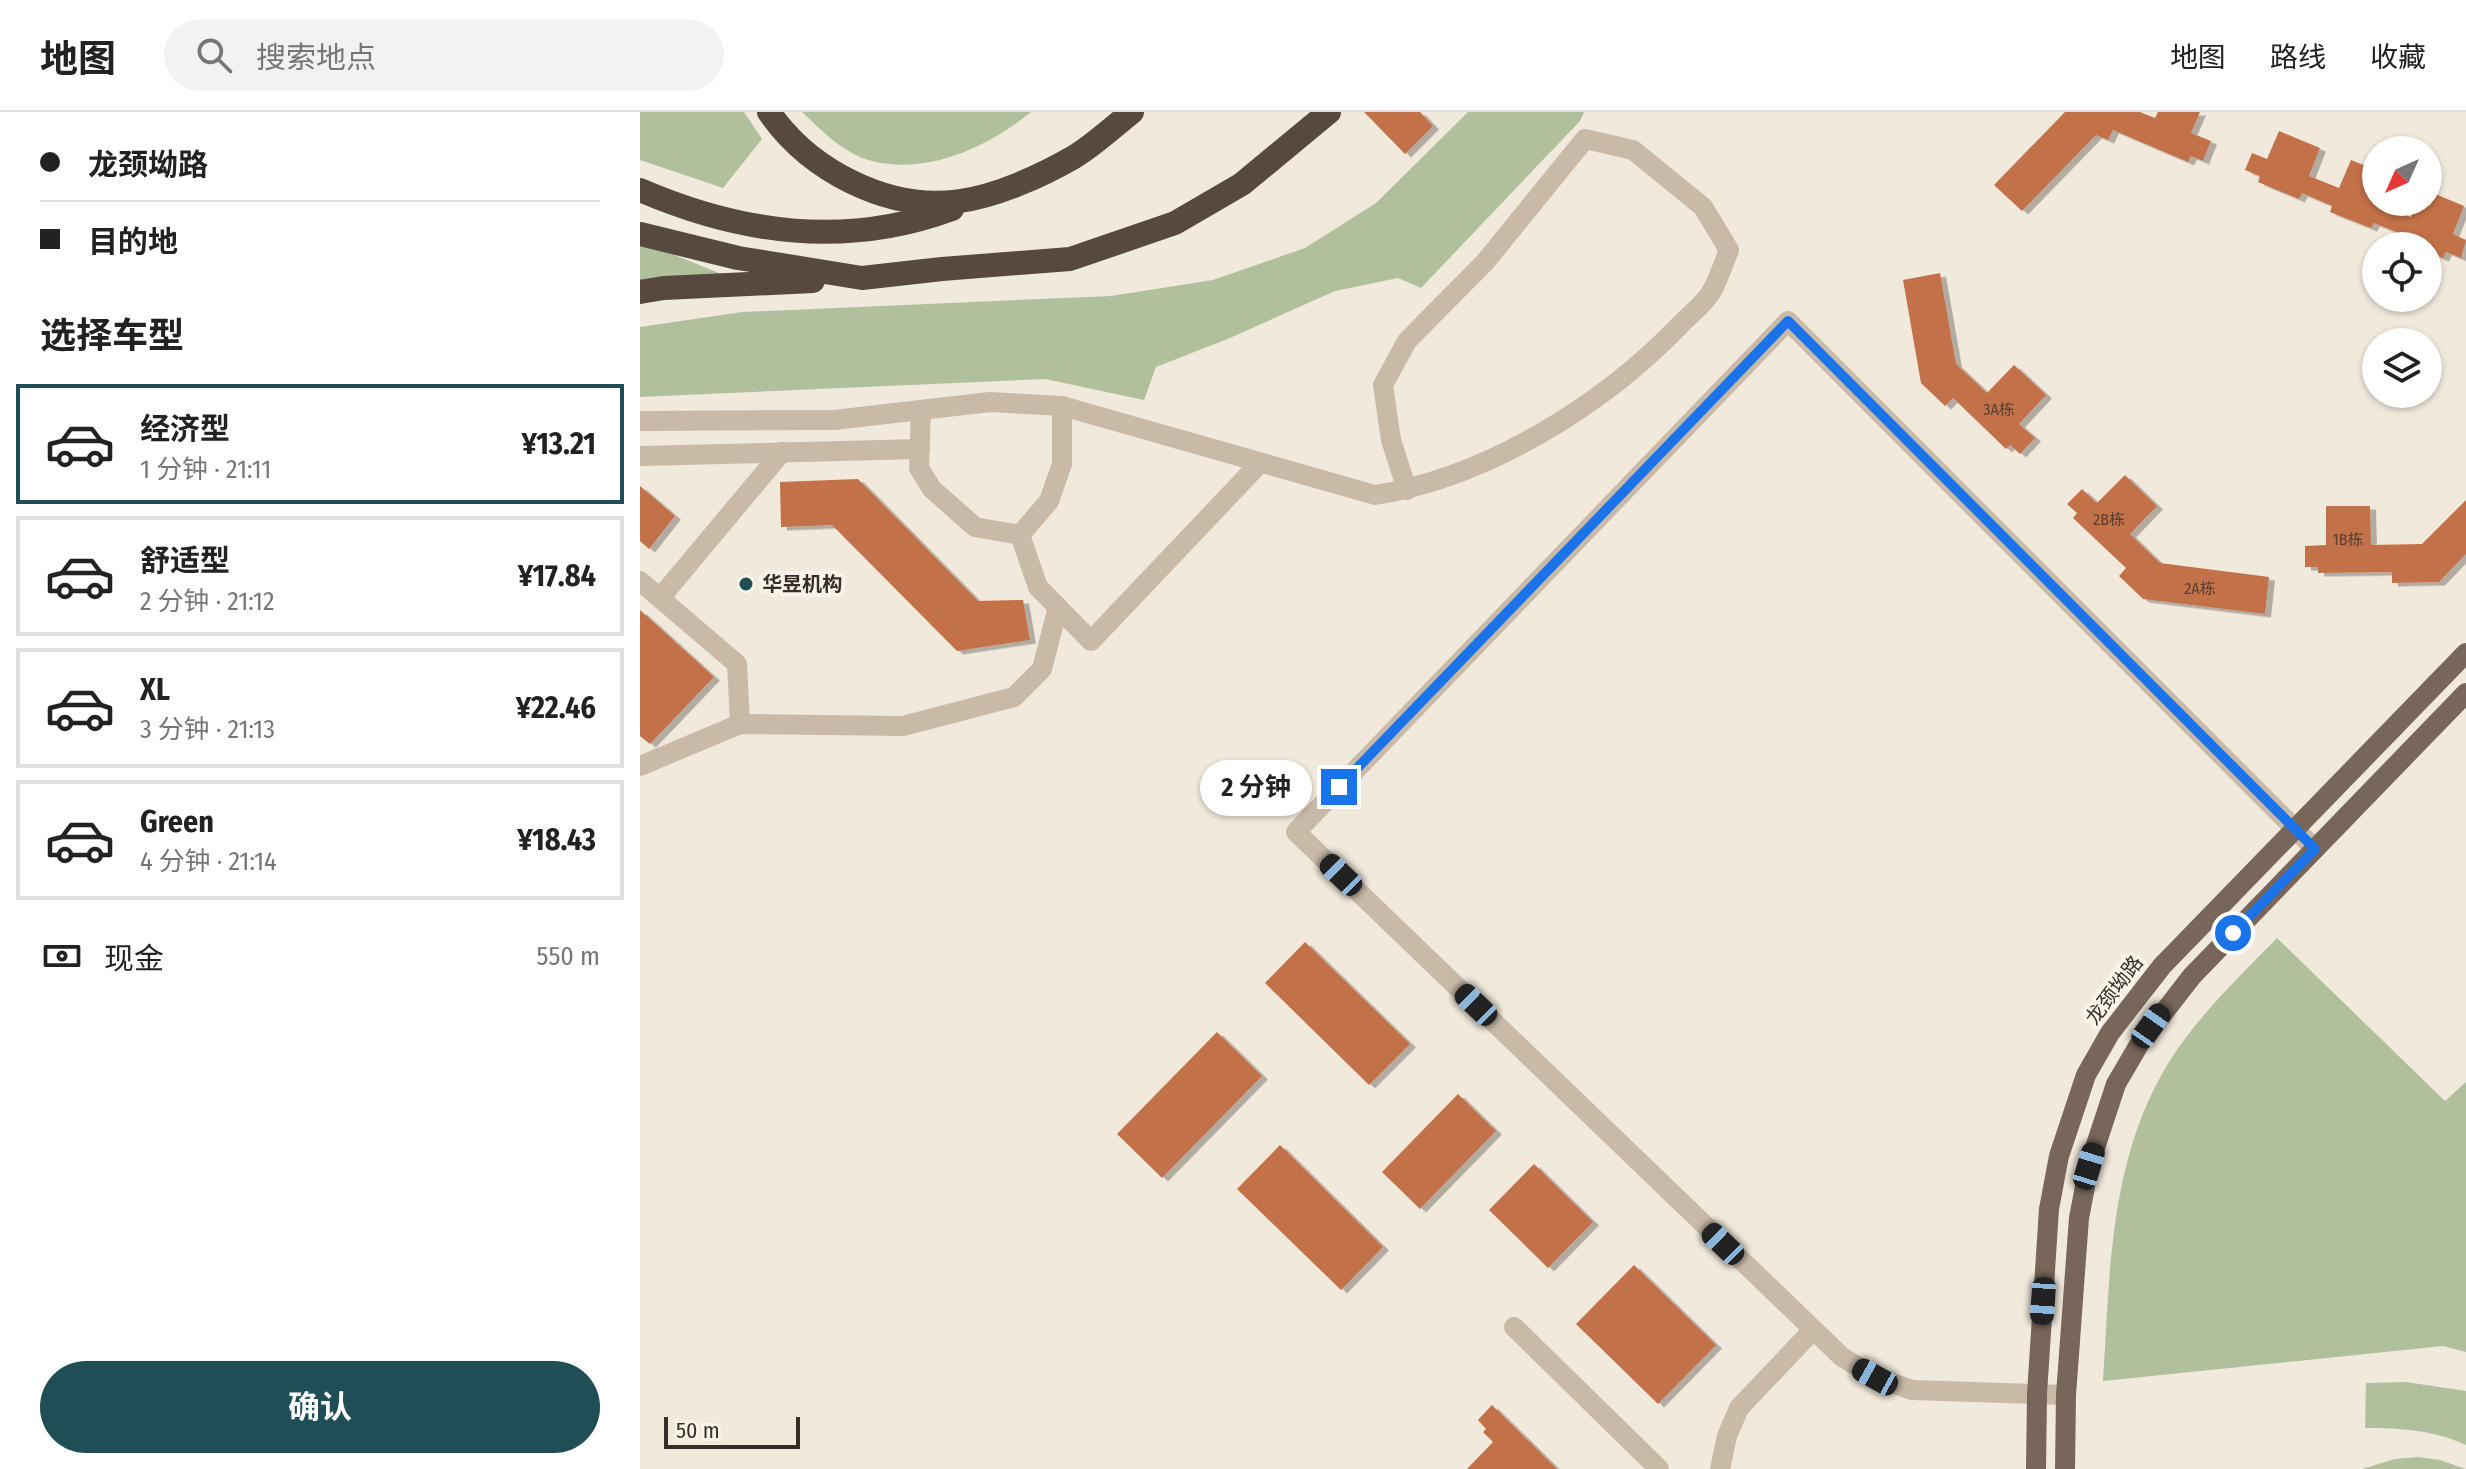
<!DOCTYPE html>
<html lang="zh">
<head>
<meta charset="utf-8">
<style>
  :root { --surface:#fff; --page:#f2f2f2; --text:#222; --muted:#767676; --line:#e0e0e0; --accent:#1f4e57 }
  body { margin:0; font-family:"Fira Sans Condensed","Noto Sans SC",sans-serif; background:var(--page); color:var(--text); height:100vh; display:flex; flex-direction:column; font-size:30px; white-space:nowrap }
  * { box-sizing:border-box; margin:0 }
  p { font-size:26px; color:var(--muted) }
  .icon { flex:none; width:44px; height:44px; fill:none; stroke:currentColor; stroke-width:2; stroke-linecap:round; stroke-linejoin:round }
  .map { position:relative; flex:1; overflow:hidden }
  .panel { display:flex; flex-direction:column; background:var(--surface); width:640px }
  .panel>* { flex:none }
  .banner { display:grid; align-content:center; height:176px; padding:0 40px; background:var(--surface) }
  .needle { width:52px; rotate:225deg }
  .buttons { position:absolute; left:1722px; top:24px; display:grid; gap:16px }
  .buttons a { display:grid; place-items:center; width:80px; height:80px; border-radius:50%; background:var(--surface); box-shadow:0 2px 6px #0004; font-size:40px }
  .scale { position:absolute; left:24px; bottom:20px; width:136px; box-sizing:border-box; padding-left:8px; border:4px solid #362e28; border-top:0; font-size:22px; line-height:28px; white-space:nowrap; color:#362e28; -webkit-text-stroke:6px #f9f3e8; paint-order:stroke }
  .end { position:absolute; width:36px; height:36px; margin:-18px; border:10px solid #1a73e8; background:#fff; box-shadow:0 0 0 4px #fff }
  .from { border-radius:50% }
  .bubble { position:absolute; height:56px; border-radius:28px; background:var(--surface); box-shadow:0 2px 6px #0004; font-size:26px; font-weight:700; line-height:56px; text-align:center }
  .car { position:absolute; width:24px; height:48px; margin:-24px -12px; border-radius:10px; box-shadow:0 0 6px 2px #0007; background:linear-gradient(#222 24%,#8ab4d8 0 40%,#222 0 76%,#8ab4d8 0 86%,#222 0) }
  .banner b { display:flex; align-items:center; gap:28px; height:76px; font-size:30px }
  .banner b+b { border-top:2px solid var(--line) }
  .banner i { width:20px; height:20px; background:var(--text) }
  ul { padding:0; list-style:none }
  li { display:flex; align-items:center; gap:24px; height:120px; margin:0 16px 12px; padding:0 24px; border:4px solid var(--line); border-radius:0px }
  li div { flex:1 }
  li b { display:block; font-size:30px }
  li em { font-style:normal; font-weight:700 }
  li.selected { border-color:var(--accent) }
  li>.icon { width:72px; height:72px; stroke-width:1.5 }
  h2 { padding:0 40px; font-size:36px; line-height:96px }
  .pay { display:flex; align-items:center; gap:20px; height:88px; padding:0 40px; font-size:30px }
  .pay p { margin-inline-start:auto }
  .button { display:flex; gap:16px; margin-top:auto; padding:16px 40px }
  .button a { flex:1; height:92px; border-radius:48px; background:var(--accent); color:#fff; font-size:32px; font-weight:700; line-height:92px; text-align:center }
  header { display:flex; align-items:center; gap:48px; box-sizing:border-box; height:112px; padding:0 40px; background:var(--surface); border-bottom:2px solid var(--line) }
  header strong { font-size:38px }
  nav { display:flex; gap:44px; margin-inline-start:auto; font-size:28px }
  .search { width:560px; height:72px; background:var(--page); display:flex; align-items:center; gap:20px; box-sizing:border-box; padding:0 28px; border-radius:44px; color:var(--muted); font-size:30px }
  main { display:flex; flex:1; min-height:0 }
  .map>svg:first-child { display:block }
  .green { fill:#b1c09c }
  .building { fill:#c37148; filter:url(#shadow) }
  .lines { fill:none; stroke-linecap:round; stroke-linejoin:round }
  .minor { stroke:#c9baa8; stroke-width:20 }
  .major { stroke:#78665a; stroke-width:20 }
  .highway { stroke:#57493f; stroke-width:24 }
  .route { stroke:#1a73e8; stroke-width:10 }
  .poi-dot { fill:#1f4e57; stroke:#f9f3e8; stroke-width:3 }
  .labels { text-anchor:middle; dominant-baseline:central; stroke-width:8; stroke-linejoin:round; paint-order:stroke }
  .number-label { font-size:16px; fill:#593f30 }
  .poi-label { font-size:20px; font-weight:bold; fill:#362e28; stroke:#f9f3e8; text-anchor:start }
  .street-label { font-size:20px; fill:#362e28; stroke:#f9f3e8 }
</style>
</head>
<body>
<header>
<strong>地图</strong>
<div class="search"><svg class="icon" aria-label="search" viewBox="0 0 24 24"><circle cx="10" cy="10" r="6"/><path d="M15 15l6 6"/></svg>搜索地点</div>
<nav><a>地图</a><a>路线</a><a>收藏</a></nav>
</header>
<main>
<section class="panel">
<div class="banner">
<b><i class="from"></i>龙颈坳路</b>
<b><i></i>目的地</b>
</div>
<h2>选择车型</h2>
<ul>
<li class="selected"><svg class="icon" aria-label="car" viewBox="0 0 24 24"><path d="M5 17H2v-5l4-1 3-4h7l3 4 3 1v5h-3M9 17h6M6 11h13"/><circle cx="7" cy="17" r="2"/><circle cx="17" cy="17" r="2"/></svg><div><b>经济型</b><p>1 分钟 · 21:11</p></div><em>¥13.21</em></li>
<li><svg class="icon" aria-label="car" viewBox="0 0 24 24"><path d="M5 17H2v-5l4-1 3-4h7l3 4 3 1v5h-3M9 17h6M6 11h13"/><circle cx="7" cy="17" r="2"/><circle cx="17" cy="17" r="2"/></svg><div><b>舒适型</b><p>2 分钟 · 21:12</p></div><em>¥17.84</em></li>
<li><svg class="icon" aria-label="car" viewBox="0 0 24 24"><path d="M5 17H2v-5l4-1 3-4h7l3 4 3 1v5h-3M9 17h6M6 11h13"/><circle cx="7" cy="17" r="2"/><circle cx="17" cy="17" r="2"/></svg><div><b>XL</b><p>3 分钟 · 21:13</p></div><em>¥22.46</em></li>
<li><svg class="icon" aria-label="car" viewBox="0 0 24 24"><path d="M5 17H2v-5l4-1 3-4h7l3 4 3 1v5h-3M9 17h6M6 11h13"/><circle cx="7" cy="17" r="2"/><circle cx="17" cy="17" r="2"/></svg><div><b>Green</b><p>4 分钟 · 21:14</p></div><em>¥18.43</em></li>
</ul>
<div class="pay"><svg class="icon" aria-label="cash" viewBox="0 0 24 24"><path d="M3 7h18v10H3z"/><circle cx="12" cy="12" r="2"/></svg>现金<p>550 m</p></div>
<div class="button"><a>确认</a></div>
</section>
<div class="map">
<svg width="1826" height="1357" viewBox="0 0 1826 1357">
  <defs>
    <filter id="shadow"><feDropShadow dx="6" dy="3.5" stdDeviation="0" flood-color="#0004"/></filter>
  </defs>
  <rect width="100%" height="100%" fill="#f1e9dc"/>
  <g class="green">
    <polygon points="0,0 104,0 122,27 83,76 0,48"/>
    <path d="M162 0H391C348 35 288 63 232 49 204 42 182 19 162 0Z"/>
    <polygon points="828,0 944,0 940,9 781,176 758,166 695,179 590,226 516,255 504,288 405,267 0,285 0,215 102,200 471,184 573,168 665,136 736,91"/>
    <polygon points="0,129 106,172 0,180"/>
    <path d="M1637 826 1805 989 1826 970V1240L1803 1234 1463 1269C1470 1160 1469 1047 1529 950 1558 904 1599 865 1637 826Z"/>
    <path d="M1766 1270 1826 1279V1333C1793 1318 1761 1316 1725 1316L1726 1271Z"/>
    <polygon points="1778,1345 1800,1348 1826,1357 1722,1357 1755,1347"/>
  </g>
  <g class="building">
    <polygon points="724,0 780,0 793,14 765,42"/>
    <polygon points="1425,0 1500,0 1515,6 1518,0 1560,0 1551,21 1571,29 1563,49 1551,44 1548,50 1473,18 1468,28 1456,23 1382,99 1354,73"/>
    <polygon points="1639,19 1680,36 1669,64 1699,76 1711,48 1736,58 1736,90 1742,90 1741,93 1771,105 1777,90 1788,90 1788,79 1824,94 1813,122 1826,128 1821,146 1806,140 1803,146 1788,140 1788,134 1774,134 1761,129 1764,123 1734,111 1731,116 1690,100 1692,94 1662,81 1659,87 1618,70 1620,64 1605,58 1612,41 1627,47"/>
    <polygon points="1300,161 1316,252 1347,281 1374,253 1406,283 1379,312 1395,326 1380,342 1370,333 1366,337 1313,286 1305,294 1281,271 1263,168"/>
    <polygon points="1485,363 1517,394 1490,422 1520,451 1629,465 1625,502 1503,487 1479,464 1486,456 1433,406 1437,401 1427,392 1442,377 1457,391"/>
    <polygon points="218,367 338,489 383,488 390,528 317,539 192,413 141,415 140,370"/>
    <polygon points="0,374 35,404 9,437 0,429"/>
    <polygon points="1826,388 1826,442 1799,470 1752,471 1752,460 1678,461 1678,455 1665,455 1665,434 1686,433 1686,394 1730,394 1731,433 1782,432"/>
    <polygon points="0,498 74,565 10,632 0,624"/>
    <polygon points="665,830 770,932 729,973 625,871"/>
    <polygon points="577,920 622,964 522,1066 477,1022"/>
    <polygon points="818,982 856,1019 780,1097 742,1060"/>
    <polygon points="640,1033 743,1135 701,1178 597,1077"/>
    <polygon points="894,1052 953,1110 908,1156 849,1098"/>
    <polygon points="994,1153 1076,1233 1018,1292 936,1212"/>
    <polygon points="852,1293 917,1357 827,1357 853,1330 843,1320 846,1317 838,1308"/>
  </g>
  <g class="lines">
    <g class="minor">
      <polyline points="281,298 279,356 292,377 335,415 380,423 409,389 422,352 422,294"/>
      <path d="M0 309 194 308 350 290 422 294 735 383C847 365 962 294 1040 213 1049 203 1062 194 1070 182 1078 170 1083 152 1089 138L1063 95 993 38 945 27 846 149 767 229 743 273 751 328 767 378"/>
      <polyline points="1,344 280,337"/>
      <polyline points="380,423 398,475 451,529 620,351"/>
      <polyline points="0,469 97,552 100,612"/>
      <polyline points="20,486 142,340"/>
      <polyline points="0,654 100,612 263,614 374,585 402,557 418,495"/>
      <polyline points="874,1215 1019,1357"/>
      <polyline points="1426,1283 1272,1278 1235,1265 1202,1245 656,720 1148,209 1675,737"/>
      <polyline points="1080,1357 1087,1324 1099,1296 1173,1218"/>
    </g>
    <g class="major">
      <polyline points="1396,1357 1397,1282 1409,1097 1419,1044 1446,963 1470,921 1522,854 1826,541"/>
      <polyline points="1425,1357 1426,1283 1439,1106 1449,1054 1476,972 1500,931 1552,864 1826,581"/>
    </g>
    <g class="highway">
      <path d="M129 0C169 58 248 100 320 89 357 84 401 64 434 45 454 33 473 15 492 0"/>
      <path d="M0 78C102 122 206 136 312 97"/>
      <polyline points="0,122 98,146 222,166 302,157 430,147 535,111 602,72 689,0"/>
      <polyline points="0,180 24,176 173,169"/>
    </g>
  </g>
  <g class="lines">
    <polyline class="route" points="699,675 1148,209 1675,737 1593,821"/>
  </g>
  <circle class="poi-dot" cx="106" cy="472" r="8"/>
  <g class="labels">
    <g class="number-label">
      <text x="1359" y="297">3A栋</text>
      <text x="1469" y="407">2B栋</text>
      <text x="1708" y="427">1B栋</text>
      <text x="1560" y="476">2A栋</text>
    </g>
    <g class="poi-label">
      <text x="122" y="472">华昱机构</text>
    </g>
    <g class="street-label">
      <text transform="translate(1474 878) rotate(-53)">龙颈坳路</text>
    </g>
  </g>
</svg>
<div class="buttons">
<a><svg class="needle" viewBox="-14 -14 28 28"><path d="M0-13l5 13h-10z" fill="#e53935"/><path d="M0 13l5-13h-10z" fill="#767676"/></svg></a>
<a><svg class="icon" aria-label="locate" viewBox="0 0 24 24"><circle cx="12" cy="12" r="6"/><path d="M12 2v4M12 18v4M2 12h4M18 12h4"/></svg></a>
<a><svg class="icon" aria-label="layers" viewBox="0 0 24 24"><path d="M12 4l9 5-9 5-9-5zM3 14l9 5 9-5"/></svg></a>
</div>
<div class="scale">50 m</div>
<i class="end from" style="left:1593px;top:821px"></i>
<i class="end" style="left:699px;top:675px"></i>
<div class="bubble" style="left:560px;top:648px;width:112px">2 分钟</div>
<i class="car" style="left:701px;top:763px;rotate:314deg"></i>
<i class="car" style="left:836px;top:893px;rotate:314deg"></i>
<i class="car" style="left:1511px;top:914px;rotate:35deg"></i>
<i class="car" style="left:1449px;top:1054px;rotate:17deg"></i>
<i class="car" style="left:1083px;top:1132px;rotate:314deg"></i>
<i class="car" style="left:1403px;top:1189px;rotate:184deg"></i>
<i class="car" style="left:1235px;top:1265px;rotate:299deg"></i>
</div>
</main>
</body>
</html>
